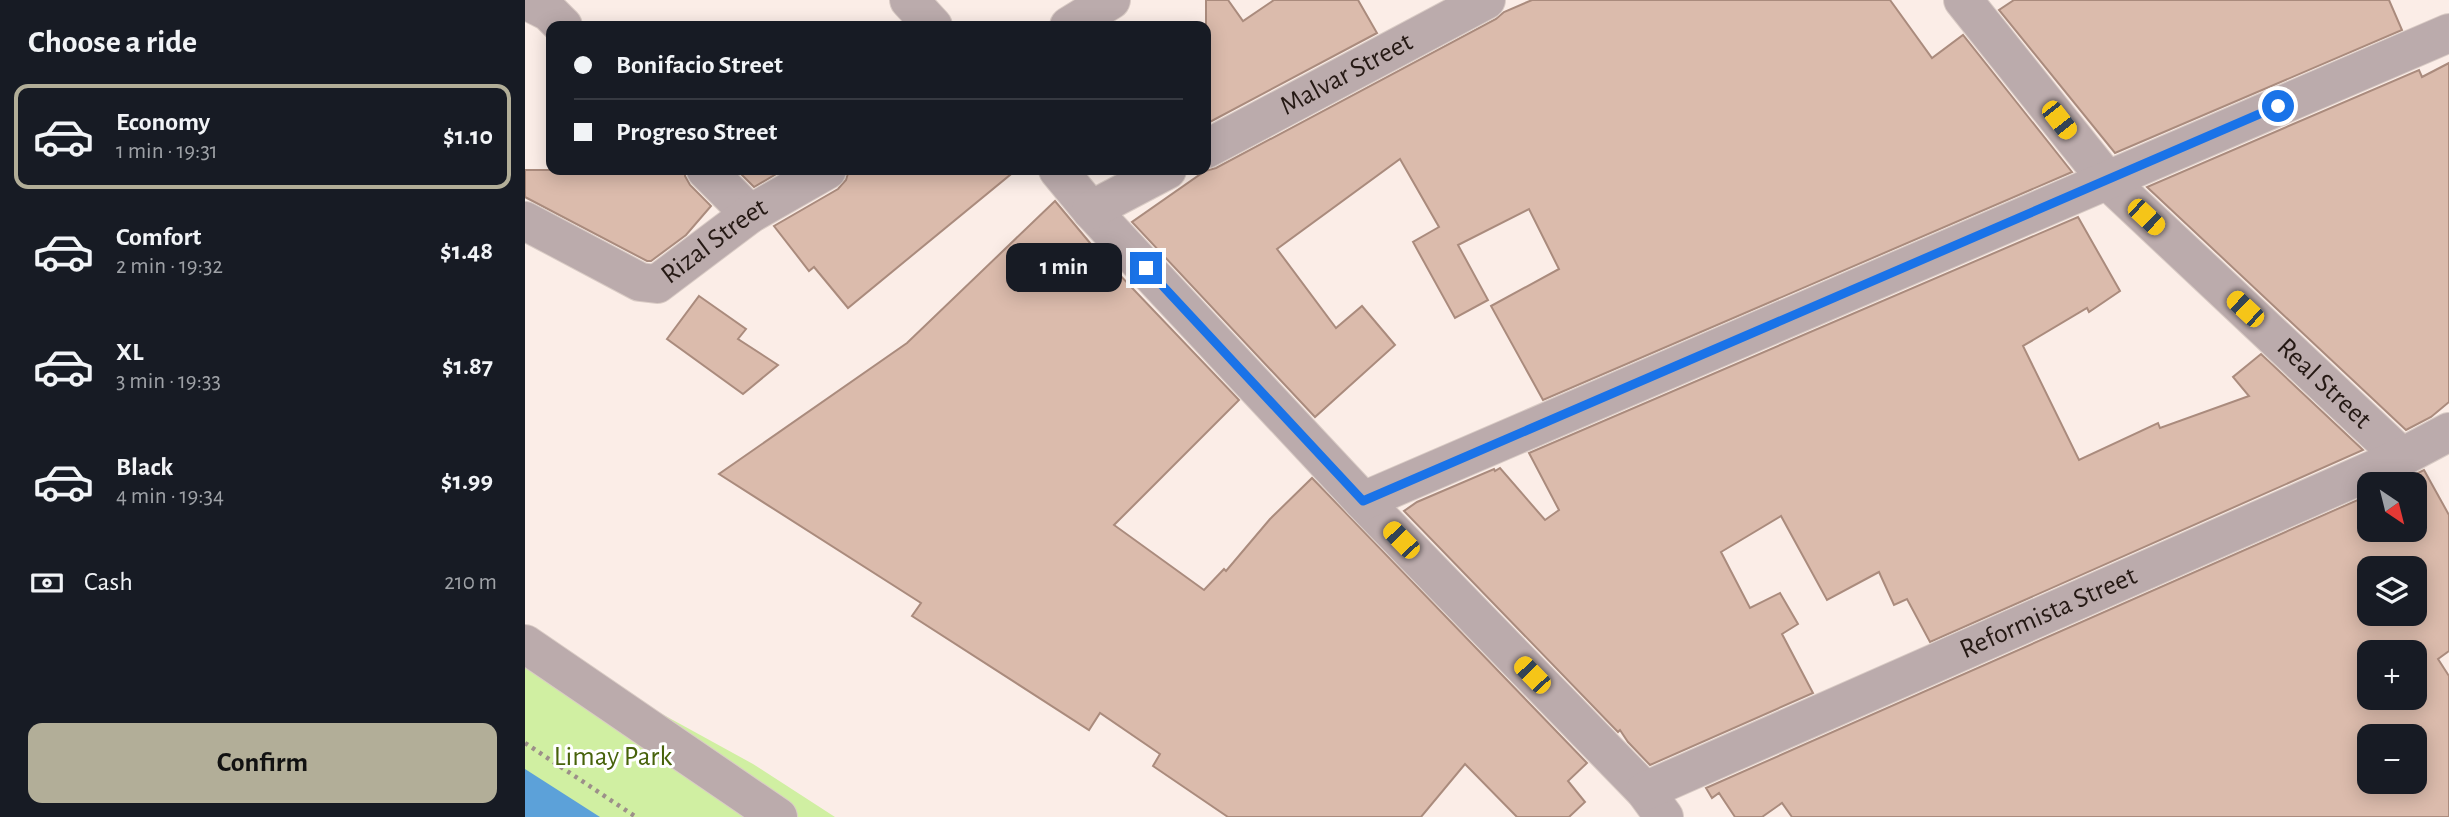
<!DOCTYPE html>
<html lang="en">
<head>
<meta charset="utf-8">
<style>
  :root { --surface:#171b24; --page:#242831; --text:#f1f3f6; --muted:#9ea1a6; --line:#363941; --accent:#b2ae98 }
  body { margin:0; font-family:"Alegreya Sans",sans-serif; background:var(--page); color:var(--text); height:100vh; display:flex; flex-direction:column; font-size:26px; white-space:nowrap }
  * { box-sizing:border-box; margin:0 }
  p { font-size:23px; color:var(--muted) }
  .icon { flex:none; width:38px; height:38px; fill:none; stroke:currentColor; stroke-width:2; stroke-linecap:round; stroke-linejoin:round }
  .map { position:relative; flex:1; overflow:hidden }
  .sheet { display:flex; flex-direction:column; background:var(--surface); width:525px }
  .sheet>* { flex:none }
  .hud { position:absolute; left:21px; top:21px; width:665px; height:154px; border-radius:14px; box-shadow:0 4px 18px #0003; display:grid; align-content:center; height:154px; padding:0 28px; background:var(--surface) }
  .needle { width:46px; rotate:145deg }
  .controls { position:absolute; left:1832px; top:472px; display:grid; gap:14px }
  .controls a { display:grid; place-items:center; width:70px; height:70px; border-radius:14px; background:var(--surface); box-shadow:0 4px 18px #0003; font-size:35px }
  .end { position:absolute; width:32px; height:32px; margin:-16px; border:9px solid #1a73e8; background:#fff; box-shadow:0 0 0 4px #fff }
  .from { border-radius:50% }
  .bubble { position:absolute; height:49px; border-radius:14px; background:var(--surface); box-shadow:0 4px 18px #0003; font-size:23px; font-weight:700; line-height:49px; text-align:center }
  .car { position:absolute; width:21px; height:42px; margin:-21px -10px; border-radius:9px; box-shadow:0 0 5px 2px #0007; background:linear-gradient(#f5c518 24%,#345 0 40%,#f5c518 0 76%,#345 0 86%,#f5c518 0) }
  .hud b { display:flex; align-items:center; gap:24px; height:66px; font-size:26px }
  .hud b+b { border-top:2px solid var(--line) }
  .hud i { width:18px; height:18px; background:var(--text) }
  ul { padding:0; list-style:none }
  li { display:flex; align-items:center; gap:21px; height:105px; margin:0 14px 10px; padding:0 14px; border:4px solid transparent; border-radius:14px }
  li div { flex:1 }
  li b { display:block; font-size:26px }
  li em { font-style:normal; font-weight:700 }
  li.on { border-color:var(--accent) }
  li>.icon { width:63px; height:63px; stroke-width:1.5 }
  h2 { padding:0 28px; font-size:32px; line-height:84px }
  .pay { display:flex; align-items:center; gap:18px; height:77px; padding:0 28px; font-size:26px }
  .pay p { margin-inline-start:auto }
  .cta { display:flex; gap:14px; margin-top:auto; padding:14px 28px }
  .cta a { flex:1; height:80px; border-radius:14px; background:var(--accent); color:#111; font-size:28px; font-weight:700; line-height:80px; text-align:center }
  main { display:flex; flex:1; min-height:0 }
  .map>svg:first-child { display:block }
  .green { fill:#d0efa2 }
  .water { fill:#5ca1d9 }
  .building { fill:#dbbbac; stroke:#aa8b7d; stroke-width:2; fill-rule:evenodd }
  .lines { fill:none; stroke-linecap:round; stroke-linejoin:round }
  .minor-casing { stroke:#d9cbc5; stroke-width:40 }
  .path { stroke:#9c8f89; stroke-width:4.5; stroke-dasharray:3.5 5; stroke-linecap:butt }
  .minor { stroke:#bbabac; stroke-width:38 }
  .route { stroke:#1a73e8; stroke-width:9 }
  .labels { text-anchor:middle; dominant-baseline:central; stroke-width:6; stroke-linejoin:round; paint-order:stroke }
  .street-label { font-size:28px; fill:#251914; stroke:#fff }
  .park-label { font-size:28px; fill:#47620a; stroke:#fff }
</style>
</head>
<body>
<main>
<section class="sheet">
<h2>Choose a ride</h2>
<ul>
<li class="on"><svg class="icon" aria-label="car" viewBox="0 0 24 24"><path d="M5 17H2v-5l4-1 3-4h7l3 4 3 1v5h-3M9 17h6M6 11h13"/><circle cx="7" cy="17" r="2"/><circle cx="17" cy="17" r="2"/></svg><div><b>Economy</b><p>1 min · 19:31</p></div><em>$1.10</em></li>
<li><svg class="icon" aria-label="car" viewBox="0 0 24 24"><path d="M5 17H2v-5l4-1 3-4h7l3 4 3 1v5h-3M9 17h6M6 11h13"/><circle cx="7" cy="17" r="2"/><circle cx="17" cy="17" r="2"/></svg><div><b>Comfort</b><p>2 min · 19:32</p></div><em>$1.48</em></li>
<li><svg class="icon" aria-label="car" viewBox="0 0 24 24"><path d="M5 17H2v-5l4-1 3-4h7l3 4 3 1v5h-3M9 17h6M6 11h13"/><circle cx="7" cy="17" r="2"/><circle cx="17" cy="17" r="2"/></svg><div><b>XL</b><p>3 min · 19:33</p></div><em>$1.87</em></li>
<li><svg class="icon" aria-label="car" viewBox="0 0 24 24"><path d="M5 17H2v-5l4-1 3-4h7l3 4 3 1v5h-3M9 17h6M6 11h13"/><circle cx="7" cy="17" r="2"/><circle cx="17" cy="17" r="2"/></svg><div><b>Black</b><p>4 min · 19:34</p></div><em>$1.99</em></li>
</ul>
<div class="pay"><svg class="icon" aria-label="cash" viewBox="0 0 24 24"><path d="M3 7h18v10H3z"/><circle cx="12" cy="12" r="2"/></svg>Cash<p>210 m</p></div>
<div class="cta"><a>Confirm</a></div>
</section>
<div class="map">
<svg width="1924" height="817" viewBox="0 0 1924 817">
  <rect width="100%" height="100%" fill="#fbede7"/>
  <polygon class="green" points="0,636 26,653 228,764 310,817 70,817 0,772"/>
  <polygon class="water" points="0,769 75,817 0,817"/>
  <g class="building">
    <polygon points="681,0 703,0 718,21 749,0 833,0 852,33 681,124"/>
    <polygon points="1007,0 1365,0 1407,58 1438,35 1547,172 1018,400 966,306 1034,269 1004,209 933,245 963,300 930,318 888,242 914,227 875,159 752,249 811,328 837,306 870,345 790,417 607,222 680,171 691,168 971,19 979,12"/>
    <polygon points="1489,0 1864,0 1877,30 1590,153 1474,10"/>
    <polygon points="1924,63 1924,402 1906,417 1881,430 1622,187 1894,70 1897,77"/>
    <polygon points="0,170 160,170 160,176 165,185 186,206 161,235 126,261 122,261 0,197"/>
    <polygon points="212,170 258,170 229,187"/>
    <polygon points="324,170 491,170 323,308 289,267 284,271 249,226 313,189 321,180"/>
    <polygon points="530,201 570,249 714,400 589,525 679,590 699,569 701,571 745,519 787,478 1062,763 1043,781 1060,802 1044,817 992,817 940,764 896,817 703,817 628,766 635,754 575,713 564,730 387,616 396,603 194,474 382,343"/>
    <polygon points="1553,217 1595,291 1564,312 1562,308 1498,346 1554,460 1633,423 1635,428 1724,396 1708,377 1736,354 1838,450 1405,642 1382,599 1369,605 1354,572 1302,600 1256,516 1196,552 1225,608 1255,593 1273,624 1257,634 1288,693 1125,765 1103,742 1095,730 1093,732 879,511 892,502 969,469 970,471 975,468 1020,520 1034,510 1004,453"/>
    <polygon points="174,296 221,329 213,339 253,365 218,394 142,339"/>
    <path d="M1899 470 1924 515V651L1913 659 1924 676V817H1267L1257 803 1237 817H1210L1194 793 1187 798 1181 788 1844 495V530H1890V485H1868ZM1844 569H1890V614H1844ZM1844 653H1890V698H1844ZM1844 737H1890V782H1844Z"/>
  </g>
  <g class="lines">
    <defs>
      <g id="minor">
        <polyline points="0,0 24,12 38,26"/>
        <polyline points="384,0 408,26"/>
        <path id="s1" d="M1438 0 1582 180 1877 457"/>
        <polyline points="544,26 586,0"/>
        <path id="s2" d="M681 149 961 0"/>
        <polyline points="181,170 225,214"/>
        <polyline points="533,170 566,210 838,501 1120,791 1139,817"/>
        <polyline points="566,210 642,170"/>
        <path id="s3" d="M0 221 115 282 132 284 225 214 302 170"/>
        <polyline points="838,501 1924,33"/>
        <polyline points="0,644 253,817"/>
        <path id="s4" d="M1120 791 1877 457 1924 432"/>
      </g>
    </defs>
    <use href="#minor" class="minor-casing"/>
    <polyline class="path" points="0,743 111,817"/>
    <use href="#minor" class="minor"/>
  </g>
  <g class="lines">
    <polyline class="route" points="621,268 838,501 1753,106"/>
  </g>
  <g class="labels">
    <g class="street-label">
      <text stroke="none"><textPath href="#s2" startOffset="159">Malvar Street</textPath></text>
      <text stroke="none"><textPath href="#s3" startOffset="219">Rizal Street</textPath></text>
      <text stroke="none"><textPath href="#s1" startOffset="528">Real Street</textPath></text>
      <text stroke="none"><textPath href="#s4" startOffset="441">Reformista Street</textPath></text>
    </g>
    <g class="park-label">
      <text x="88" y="757">Limay Park</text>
    </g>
  </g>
</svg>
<div class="controls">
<a><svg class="needle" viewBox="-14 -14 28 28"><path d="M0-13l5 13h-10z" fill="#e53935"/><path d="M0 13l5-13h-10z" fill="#9ea1a6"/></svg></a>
<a><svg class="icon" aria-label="layers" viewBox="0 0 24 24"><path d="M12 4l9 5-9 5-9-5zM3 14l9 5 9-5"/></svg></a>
<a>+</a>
<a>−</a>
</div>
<i class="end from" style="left:1753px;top:106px"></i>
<i class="end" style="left:621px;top:268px"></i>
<div class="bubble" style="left:481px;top:243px;width:116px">1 min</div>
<i class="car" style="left:1534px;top:120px;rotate:142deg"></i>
<i class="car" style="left:1621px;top:217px;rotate:133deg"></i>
<i class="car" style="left:1720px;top:309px;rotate:313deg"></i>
<i class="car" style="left:876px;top:540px;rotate:316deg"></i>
<i class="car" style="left:1007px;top:675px;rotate:316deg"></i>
<div class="hud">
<b><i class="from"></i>Bonifacio Street</b>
<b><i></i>Progreso Street</b>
</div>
</div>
</main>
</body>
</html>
